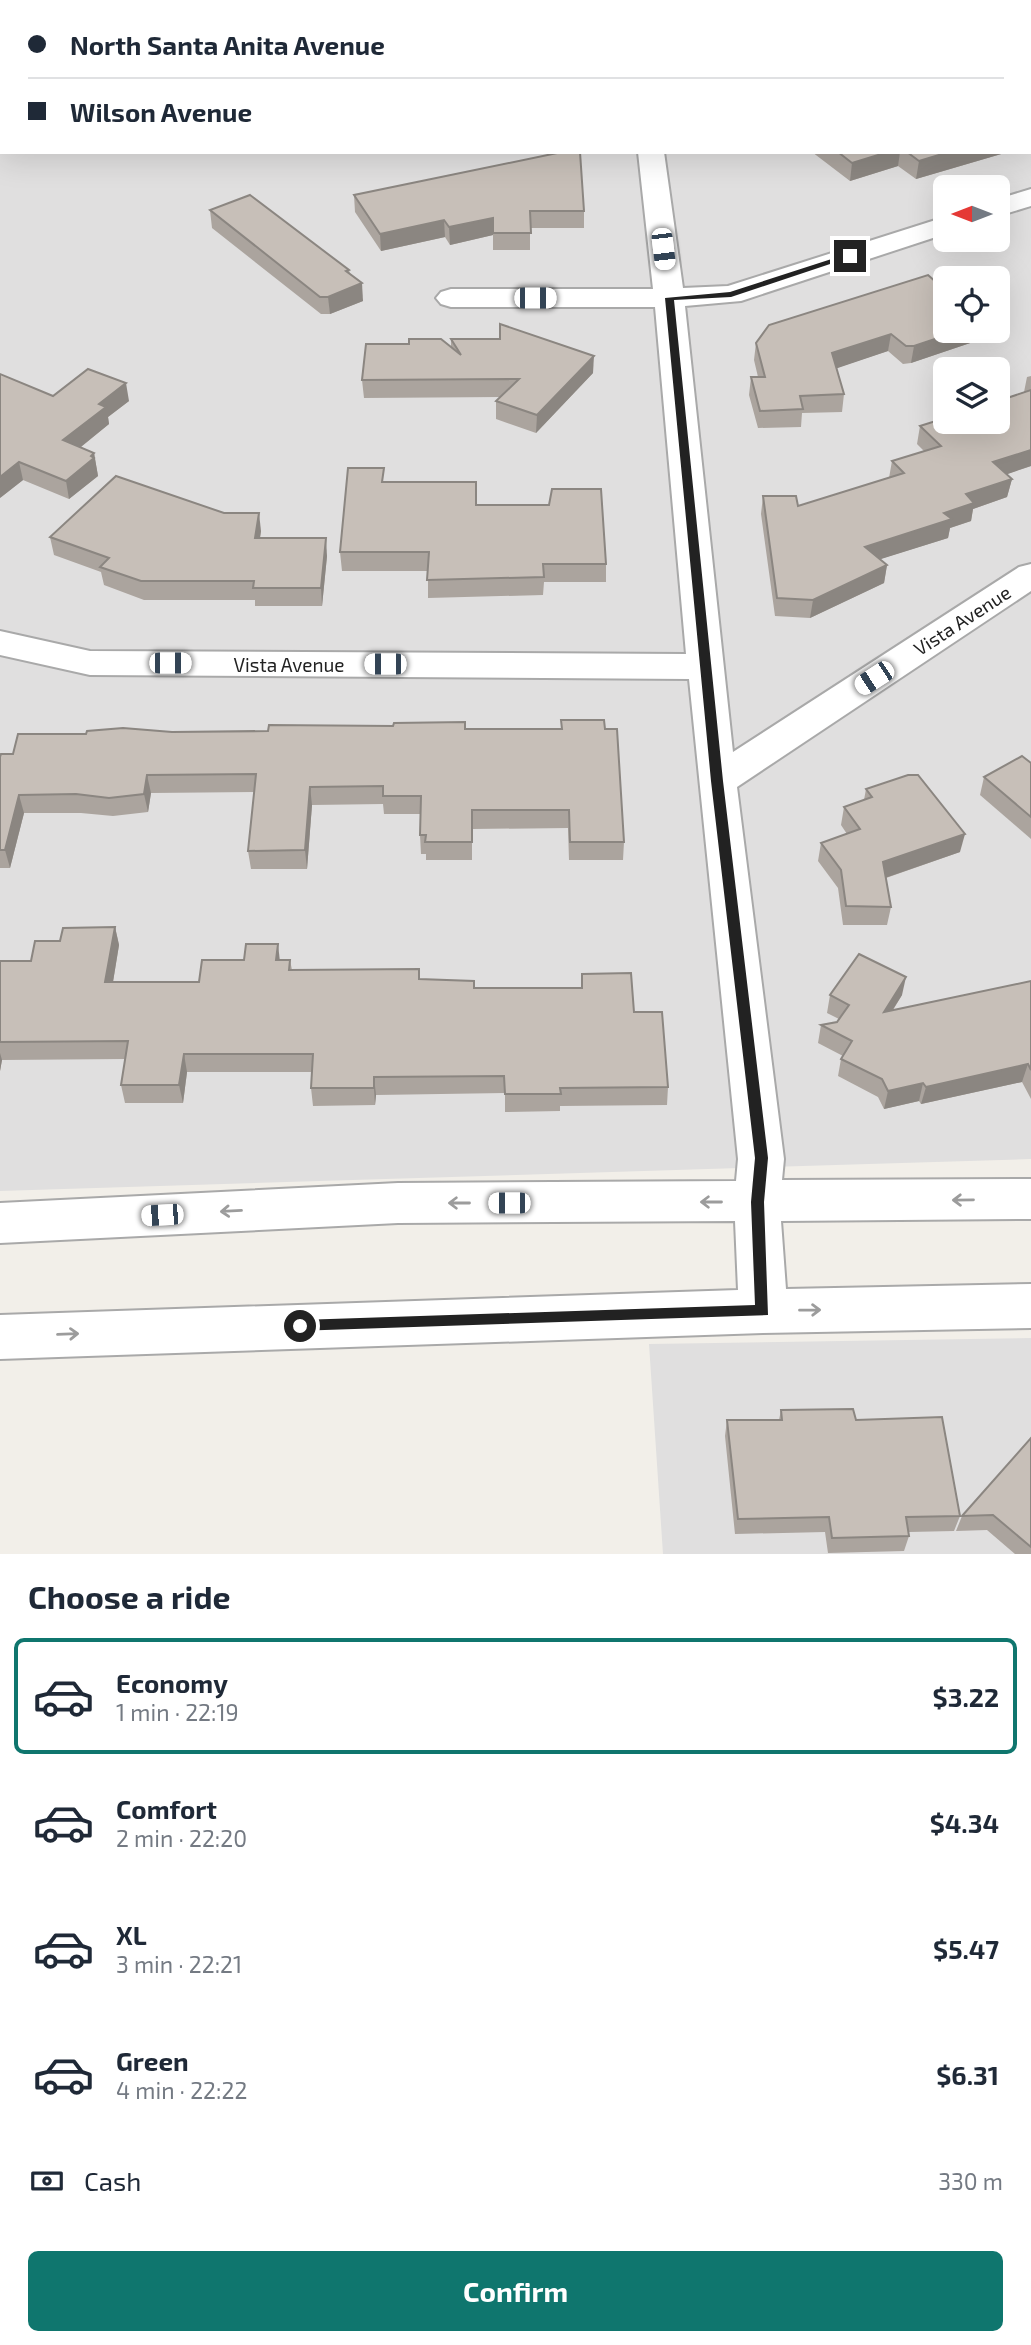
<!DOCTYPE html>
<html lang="en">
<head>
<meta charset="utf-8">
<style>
  :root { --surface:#fff; --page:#f2f2f3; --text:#1f2937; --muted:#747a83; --line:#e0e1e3; --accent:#0f766e }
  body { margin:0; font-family:"Exo 2",sans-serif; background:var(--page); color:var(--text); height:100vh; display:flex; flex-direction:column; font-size:26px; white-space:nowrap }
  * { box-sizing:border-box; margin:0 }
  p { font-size:23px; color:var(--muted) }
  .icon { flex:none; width:38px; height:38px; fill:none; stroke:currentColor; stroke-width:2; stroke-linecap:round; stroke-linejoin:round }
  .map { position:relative; height:1554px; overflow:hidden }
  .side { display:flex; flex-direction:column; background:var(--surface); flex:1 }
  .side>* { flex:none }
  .guide { position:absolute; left:0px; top:0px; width:1032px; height:154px; box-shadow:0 7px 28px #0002; display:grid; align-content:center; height:154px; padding:0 28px; background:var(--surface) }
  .needle { width:46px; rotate:270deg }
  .buttons { position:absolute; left:933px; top:175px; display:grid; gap:14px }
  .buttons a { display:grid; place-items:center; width:77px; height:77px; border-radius:10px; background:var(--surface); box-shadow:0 7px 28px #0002; font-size:35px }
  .end { position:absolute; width:32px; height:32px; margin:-16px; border:9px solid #222; background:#fff; box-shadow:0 0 0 4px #fff }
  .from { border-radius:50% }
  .car { position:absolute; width:21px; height:42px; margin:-21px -10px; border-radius:9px; box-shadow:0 0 5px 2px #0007; background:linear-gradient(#fff 24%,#345 0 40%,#fff 0 76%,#345 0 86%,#fff 0) }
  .guide b { display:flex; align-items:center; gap:24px; height:66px; font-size:26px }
  .guide b+b { border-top:2px solid var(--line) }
  .guide i { width:18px; height:18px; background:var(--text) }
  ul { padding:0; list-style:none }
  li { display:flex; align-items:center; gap:21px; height:116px; margin:0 14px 10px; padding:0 14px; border:4px solid transparent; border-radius:10px }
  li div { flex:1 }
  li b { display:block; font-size:26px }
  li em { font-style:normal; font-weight:700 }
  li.on { border-color:var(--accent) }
  li>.icon { width:63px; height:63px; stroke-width:1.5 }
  h2 { padding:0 28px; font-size:32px; line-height:84px }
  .pay { display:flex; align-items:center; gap:18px; height:77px; padding:0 28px; font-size:26px }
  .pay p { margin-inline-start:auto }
  .cta { display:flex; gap:14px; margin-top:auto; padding:14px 28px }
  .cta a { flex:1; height:80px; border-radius:10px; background:var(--accent); color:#fff; font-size:28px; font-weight:700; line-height:80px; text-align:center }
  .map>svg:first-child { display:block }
  .residential { fill:#e0dfdf; fill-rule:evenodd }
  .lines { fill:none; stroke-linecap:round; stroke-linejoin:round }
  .minor-casing { stroke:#a9a9a9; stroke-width:4 }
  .minor { fill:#fff; fill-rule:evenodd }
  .wall { fill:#aba49e }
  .shaded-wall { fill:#8b8681 }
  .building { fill:#c7bfb8; stroke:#8b8681; stroke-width:2 }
  .oneway { stroke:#9c9c9c }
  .route { fill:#222 }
  .labels { text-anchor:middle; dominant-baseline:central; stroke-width:6; stroke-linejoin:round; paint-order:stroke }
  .street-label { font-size:19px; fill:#222; stroke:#fff }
</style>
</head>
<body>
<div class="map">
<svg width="1031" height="1554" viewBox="0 0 1031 1554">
  <rect width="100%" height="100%" fill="#f2efe9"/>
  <g class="residential">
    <path d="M0 0H1031V1159L0 1191ZM2 2H1031V152H2ZM945 187H998V240H945ZM945 278H998V331H945ZM945 369H998V422H945Z"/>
    <polygon points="1031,1338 1031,1554 663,1554 649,1344"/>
  </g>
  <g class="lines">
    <defs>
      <g id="minor">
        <rect x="621" y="0" width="24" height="2"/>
        <polygon points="836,0 864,0 835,2"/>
        <rect x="0" y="20" width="2" height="14"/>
        <polygon points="638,152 664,152 683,288 728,286 945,217 945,234 741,301 685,306 733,752 1019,567 1031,564 1031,591 737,787 784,1159 782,1180 1031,1179 1031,1219 781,1221 786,1289 1031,1284 1031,1328 763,1333 0,1359 0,1315 738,1290 735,1221 398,1223 0,1243 0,1203 398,1183 736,1181 738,1159 689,679 90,675 0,655 0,631 90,651 686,654 655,307 451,307 441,304 436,298 441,292 451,289 653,289"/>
        <polygon points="1031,189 1031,206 998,216 998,199"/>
      </g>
    </defs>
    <use href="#minor" class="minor-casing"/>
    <use href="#minor" class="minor"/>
  </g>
  <g class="wall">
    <polygon points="138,0 328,0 327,2 139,2"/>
    <polygon points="812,152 1008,152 916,179 898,166 850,181"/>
    <polygon points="354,195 584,211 584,228 530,228 530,250 493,250 493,235 450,245 445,237 381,251 355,212"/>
    <polygon points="210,210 349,270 350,274 363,301 330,314 321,314 212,228"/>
    <polygon points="945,331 981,331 979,340 911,363 903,364 888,351 836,368 844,394 842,412 802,413 801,427 758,428 749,395 751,377 758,377 754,360 756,343"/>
    <polygon points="451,339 593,373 536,433 496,419 496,401 501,397 364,398 362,380 451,347"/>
    <polygon points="1031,376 1031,466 1007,474 1012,479 1007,497 973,509 971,521 950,528 948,538 880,559 887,565 884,583 810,618 775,616 761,514 763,496 798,506 889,478 892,461 924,451 917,444 920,426 1024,392 1027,377"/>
    <polygon points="53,396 129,401 108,417 109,424 81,447 94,453 98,476 69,499 23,480 0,498"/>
    <polygon points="384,482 476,505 606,564 606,582 544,582 543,595 428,598 428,571 342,571 340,552"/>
    <polygon points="261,531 260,538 327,556 322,606 255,606 255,600 144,600 104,585 101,572 54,555 50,537"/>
    <polygon points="561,720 605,729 624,842 623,860 569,860 568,828 472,829 472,860 426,860 426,854 421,854 420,835 421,814 384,814 383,804 312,805 307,869 251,869 248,851 254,792 151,793 148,812 113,816 81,813 24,813 10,868 0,868 0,757 86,734 172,732 561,729"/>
    <polygon points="1031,763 1031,839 980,795 984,777"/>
    <polygon points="866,789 960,852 886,878 891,907 887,925 843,925 838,888 818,861 821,843 847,834 841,825 844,807 864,800"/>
    <polygon points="115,927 119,945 113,982 199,982 280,960 290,960 292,970 420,979 474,988 581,988 582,974 634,1012 668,1087 667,1105 560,1106 560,1111 505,1112 505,1093 376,1095 375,1105 313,1106 311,1088 312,1072 187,1072 183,1103 125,1103 121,1085 125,1059 2,1060 0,1071 0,961 31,961 60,941"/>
    <polygon points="1031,982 1031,1099 1022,1082 921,1104 919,1101 884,1109 878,1097 838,1076 841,1059 843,1056 818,1043 821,1025 837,1022 839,1019 827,1013 830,995 902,995 893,1010"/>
    <polygon points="781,1410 856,1420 960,1516 954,1531 909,1532 909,1536 904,1551 828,1553 825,1532 735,1534 725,1436 727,1420 779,1420"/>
    <polygon points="1031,1438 1031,1554 1015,1554 987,1530 956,1531 962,1516"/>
  </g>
  <g class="shaded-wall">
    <polygon points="888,152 900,152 898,166 850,181 852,163"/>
    <polygon points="949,152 1008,152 916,179 919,161"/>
    <polygon points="493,218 493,235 450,245 449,227"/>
    <polygon points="444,220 445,237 381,251 380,234"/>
    <polygon points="362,283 363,301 330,314 328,297"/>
    <polygon points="959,331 981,331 979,340 911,363 914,346"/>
    <polygon points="891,334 888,351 829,371 832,353"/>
    <polygon points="594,356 593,373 536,433 537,415"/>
    <polygon points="126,383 129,401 108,417 109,424 67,458 63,440 99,404"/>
    <polygon points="1031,450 1031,466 990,480 993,462"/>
    <polygon points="94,453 98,476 69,499 66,481"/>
    <polygon points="19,462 23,480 0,498 0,477"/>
    <polygon points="1012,479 1007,497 973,509 971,521 950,528 948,538 862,565 865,547 944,513 966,494"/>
    <polygon points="259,513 261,531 257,556 255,538"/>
    <polygon points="326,538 327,556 322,606 321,588"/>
    <polygon points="887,565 884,583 810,618 813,600"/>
    <polygon points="147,775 151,793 148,812 144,794"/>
    <polygon points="310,787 312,805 307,869 305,850"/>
    <polygon points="19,795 24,813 10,868 5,850"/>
    <polygon points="965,834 960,852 879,880 883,862"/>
    <polygon points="115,927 119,945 110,1000 105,982"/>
    <polygon points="278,944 280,962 276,960"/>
    <polygon points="906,977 902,995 880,1030 884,1012"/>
    <polygon points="0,1053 2,1060 0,1071"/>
    <polygon points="184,1054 187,1072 183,1103 179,1085"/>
    <polygon points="1028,1064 1022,1082 921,1104 926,1087"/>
    <polygon points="374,1077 376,1095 375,1105 374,1088"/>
    <polygon points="923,1083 919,1101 884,1109 888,1091"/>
  </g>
  <g class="building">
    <rect x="241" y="0" width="80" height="2"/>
    <rect x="393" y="0" width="179" height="2"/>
    <polygon points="936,0 1031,0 1031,19 1031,2 933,2"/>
    <polygon points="562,152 580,152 584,211 530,211 531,233 493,233 493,218 449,227 444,220 380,234 354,195"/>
    <polygon points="838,152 888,152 852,163"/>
    <polygon points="907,152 949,152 919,161"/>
    <polygon points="250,195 349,270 346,271 362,283 328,297 320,297 210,210"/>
    <polygon points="928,275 945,290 945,331 959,331 914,346 906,346 891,334 832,353 844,394 800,396 803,409 760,411 751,377 765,377 756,343 769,325"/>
    <polygon points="500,324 594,356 537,415 496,401 519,379 362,380 366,344 409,344 409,339 441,339 461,355 451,339 500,339"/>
    <polygon points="88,369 126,383 99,404 106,407 63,440 94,453 91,456 94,458 66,481 19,462 0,477 0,374 53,396"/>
    <polygon points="1031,390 1031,450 993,462 1012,479 966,494 974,503 944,513 952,519 865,547 887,565 813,600 777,598 763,496 796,496 798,506 904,473 892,461 941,446 920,426 945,418 945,422 998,422 998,401"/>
    <polygon points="348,468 384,468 382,482 476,482 476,505 549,505 552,489 601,489 606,564 543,564 544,577 427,580 429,552 340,552"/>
    <polygon points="116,476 224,513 259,513 255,538 326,538 321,588 253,588 254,581 141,581 100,567 109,558 50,537"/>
    <polygon points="561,720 604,720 605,729 617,729 624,842 570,842 569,810 472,810 472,842 425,842 426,835 420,835 421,796 383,796 383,786 310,787 305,850 248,851 256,774 147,775 144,794 109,798 76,794 19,795 5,850 0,850 0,757 1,754 13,754 18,734 86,734 87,731 123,728 172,732 268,731 269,725 393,726 394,723 465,722 465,729 562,729"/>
    <polygon points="1022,756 1031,763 1031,817 984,777"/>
    <polygon points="908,775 918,775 965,834 883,862 891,907 846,906 841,870 821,843 860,829 844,807 872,797 866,789"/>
    <polygon points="115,927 105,982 199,982 202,960 244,960 246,944 278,944 276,960 290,960 289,970 419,969 419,979 474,981 474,988 582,988 582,974 631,973 634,1012 662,1012 668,1087 560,1088 561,1094 505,1094 504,1076 374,1077 374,1088 311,1088 313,1054 184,1054 179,1085 121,1085 128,1041 0,1042 0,961 31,961 35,941 60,941 63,928"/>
    <polygon points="859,954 906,977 884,1012 1031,981 1031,1070 1028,1064 926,1087 923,1083 888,1091 882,1079 841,1059 852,1041 821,1025 837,1022 849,1005 830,995"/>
    <polygon points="853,1409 856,1420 942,1417 960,1516 906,1517 909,1536 832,1538 829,1517 738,1519 727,1420 782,1420 781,1410"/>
    <polygon points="1031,1438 1031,1547 993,1515 962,1516"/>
  </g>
  <defs><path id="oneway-shaft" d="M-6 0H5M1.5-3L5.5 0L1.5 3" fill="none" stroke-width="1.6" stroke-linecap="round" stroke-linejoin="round" transform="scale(1.75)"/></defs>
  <g class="oneway">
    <use href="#oneway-shaft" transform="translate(963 1200) rotate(179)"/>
    <use href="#oneway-shaft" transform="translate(711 1202) rotate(180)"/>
    <use href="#oneway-shaft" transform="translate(459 1203) rotate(180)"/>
    <use href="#oneway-shaft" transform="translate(231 1211) rotate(177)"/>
    <use href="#oneway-shaft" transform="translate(810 1310) rotate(-1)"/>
    <use href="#oneway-shaft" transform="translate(68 1334) rotate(-2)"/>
  </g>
  <polygon class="route" points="847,254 854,256 731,297 674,300 723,781 768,1158 764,1202 768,1315 295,1331 292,1326 300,1320 755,1305 751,1202 755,1158 711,781 665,298 730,292"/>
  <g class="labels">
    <g class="street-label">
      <text transform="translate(962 620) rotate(-33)">Vista Avenue</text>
      <text x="289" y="664">Vista Avenue</text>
    </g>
  </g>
</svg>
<div class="buttons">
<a><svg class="needle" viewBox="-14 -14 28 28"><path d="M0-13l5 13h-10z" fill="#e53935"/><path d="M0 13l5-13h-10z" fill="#747a83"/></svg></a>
<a><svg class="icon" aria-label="locate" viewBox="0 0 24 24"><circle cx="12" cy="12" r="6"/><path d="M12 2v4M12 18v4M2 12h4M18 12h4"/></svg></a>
<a><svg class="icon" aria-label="layers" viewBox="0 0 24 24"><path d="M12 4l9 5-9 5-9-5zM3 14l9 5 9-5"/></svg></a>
</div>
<i class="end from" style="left:300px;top:1326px"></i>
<i class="end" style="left:850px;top:256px"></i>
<i class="car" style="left:663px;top:249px;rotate:173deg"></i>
<i class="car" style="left:535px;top:298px;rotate:90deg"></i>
<i class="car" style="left:170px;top:663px;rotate:90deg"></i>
<i class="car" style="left:385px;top:664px;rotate:270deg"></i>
<i class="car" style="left:874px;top:678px;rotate:237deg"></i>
<i class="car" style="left:509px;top:1203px;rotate:270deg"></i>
<i class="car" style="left:162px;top:1215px;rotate:267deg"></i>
<div class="guide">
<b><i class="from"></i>North Santa Anita Avenue</b>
<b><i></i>Wilson Avenue</b>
</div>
</div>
<section class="side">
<h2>Choose a ride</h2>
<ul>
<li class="on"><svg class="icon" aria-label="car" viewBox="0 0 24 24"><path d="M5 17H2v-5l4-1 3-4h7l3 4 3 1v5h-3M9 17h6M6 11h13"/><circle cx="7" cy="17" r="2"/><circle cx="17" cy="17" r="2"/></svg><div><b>Economy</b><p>1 min · 22:19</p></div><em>$3.22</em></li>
<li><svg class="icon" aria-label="car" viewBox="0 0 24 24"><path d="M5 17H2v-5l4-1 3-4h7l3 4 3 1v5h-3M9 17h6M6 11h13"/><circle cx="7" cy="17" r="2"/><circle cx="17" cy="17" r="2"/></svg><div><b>Comfort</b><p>2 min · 22:20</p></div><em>$4.34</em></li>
<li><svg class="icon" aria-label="car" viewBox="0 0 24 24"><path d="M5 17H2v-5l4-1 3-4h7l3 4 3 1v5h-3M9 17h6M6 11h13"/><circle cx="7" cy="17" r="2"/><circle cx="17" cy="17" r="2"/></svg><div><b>XL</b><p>3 min · 22:21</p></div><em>$5.47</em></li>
<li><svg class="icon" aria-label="car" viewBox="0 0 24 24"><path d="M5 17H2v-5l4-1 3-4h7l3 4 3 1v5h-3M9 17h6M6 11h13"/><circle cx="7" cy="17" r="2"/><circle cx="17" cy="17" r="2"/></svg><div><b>Green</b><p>4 min · 22:22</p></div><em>$6.31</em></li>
</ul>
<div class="pay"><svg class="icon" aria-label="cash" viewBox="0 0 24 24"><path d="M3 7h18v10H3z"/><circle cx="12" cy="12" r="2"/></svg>Cash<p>330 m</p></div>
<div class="cta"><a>Confirm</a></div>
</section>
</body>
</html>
